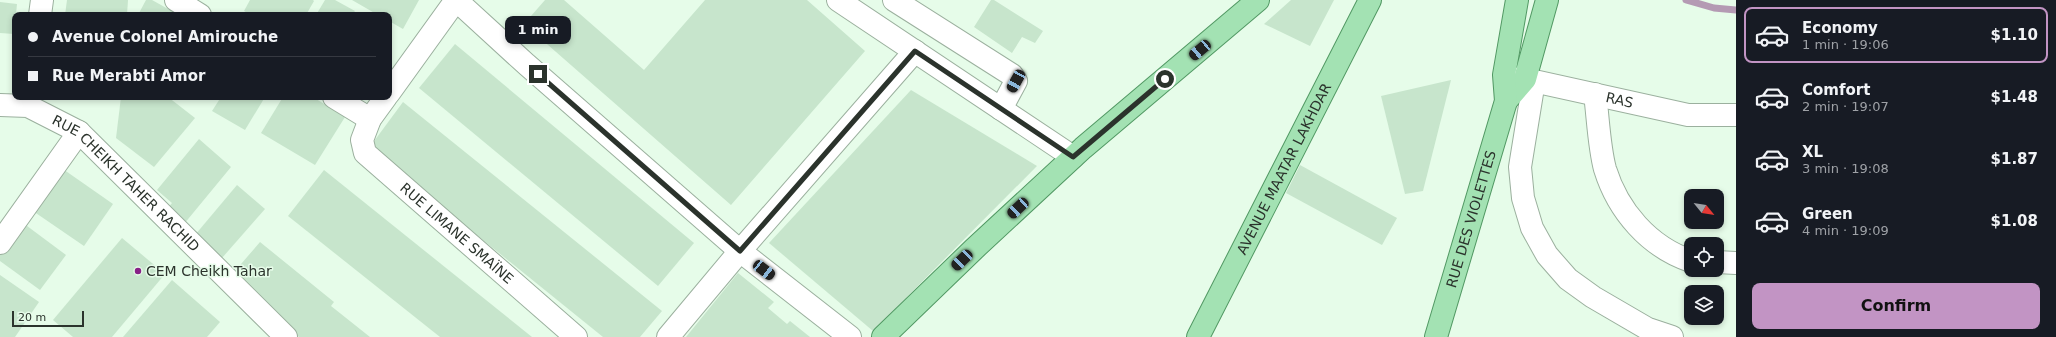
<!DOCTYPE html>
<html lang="en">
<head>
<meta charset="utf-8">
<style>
  :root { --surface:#171b24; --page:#20242c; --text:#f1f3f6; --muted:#9ea1a6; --line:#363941; --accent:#c294c4 }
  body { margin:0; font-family:"DejaVu Sans",sans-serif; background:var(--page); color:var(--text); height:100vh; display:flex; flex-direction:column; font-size:15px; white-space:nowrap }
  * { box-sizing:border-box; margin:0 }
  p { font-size:13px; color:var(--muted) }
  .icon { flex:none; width:22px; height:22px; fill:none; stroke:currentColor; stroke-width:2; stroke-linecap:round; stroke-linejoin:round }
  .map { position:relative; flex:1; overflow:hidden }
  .panel { display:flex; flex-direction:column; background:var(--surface); width:320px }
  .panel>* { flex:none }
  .hud { position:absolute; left:12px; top:12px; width:380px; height:88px; border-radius:8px; box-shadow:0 2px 6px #0003; display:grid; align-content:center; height:88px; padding:0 16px; background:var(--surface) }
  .needle { width:26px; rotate:120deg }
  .tools { position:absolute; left:1684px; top:189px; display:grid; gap:8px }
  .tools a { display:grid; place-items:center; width:40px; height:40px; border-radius:8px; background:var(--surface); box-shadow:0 2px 6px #0003; font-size:20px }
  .scale { position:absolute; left:12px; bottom:10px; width:72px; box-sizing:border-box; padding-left:4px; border:2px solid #2b332c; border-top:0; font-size:11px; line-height:14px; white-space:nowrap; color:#2b332c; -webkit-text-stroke:3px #e6fce9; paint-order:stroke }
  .end { position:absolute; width:18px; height:18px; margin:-9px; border:5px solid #2b332c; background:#fff; box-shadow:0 0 0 2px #fff }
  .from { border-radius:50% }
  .bubble { position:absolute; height:28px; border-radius:8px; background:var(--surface); box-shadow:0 2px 6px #0003; font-size:13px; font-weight:800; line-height:28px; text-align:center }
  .car { position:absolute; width:12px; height:24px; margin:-12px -6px; border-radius:5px; box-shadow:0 0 3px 1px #0007; background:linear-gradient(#222 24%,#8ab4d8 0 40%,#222 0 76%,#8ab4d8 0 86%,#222 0) }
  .hud b { display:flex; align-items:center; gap:14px; height:38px; font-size:15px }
  .hud b+b { border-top:1px solid var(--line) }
  .hud i { width:10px; height:10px; background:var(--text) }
  ul { padding:7px 0 0; list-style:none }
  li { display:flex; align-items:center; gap:12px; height:56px; margin:0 8px 6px; padding:0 8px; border:2px solid transparent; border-radius:8px }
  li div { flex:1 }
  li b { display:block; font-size:15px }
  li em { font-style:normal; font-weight:800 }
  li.current { border-color:var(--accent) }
  li>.icon { width:36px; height:36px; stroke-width:1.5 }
  .cta { display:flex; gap:8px; margin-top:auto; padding:8px 16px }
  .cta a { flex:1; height:46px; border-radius:8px; background:var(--accent); color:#111; font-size:16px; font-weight:800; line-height:46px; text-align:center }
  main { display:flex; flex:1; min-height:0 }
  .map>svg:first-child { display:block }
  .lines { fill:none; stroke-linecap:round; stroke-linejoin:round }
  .stream { stroke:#b49ab3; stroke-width:7 }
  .building { fill:#c7e5cc }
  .minor-casing { stroke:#9bb09e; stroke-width:24 }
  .major-casing { stroke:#519863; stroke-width:24 }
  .minor { stroke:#fff; stroke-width:22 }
  .major { stroke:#a3e2b3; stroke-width:22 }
  .route { stroke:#2b332c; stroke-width:5 }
  .poi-dot { fill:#882087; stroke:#e6fce9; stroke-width:1.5 }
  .labels { text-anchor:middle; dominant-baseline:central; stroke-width:3; stroke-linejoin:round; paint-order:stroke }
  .street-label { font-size:14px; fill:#2b332c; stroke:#e6fce9 }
  .poi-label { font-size:14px; fill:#2b332c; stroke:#e6fce9; text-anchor:start }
</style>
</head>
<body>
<main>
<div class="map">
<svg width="1736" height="337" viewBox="0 0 1736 337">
  <rect width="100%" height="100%" fill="#e6fce9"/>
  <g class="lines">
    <polyline class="stream" points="1686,0 1714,8 1736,10"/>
  </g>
  <g class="building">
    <polygon points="67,0 128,0 127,15 65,15"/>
    <polygon points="146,0 152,0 179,15 138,15"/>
    <polygon points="250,0 313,0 314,1 306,15 251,15 244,11"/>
    <polygon points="325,0 335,0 355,11 352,15 316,15"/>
    <polygon points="352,0 419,0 403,29 389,21 389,15 378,15"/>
    <polygon points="545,0 564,0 644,70 705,0 807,0 865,51 731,205 524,24"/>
    <polygon points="991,0 994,0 1043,31 1035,43 1022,37 1012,53 974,27"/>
    <polygon points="1291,0 1334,0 1310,46 1264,24"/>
    <polygon points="0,2 17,4 14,34 0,33"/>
    <polygon points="455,44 694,243 658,286 419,88"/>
    <polygon points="1451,80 1423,191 1405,194 1381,96"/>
    <polygon points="911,90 1037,166 873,331 769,243"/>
    <polygon points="121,97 168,97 195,118 154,167 116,138"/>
    <polygon points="221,97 265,97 245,130 212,111"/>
    <polygon points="283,97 313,97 345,117 315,165 261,133"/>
    <polygon points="403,102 662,311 640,337 603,337 369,148"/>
    <polygon points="199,139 231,167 184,224 167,209 172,203 157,190"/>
    <polygon points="1300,165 1397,218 1382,245 1286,193"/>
    <polygon points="60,167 113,204 84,246 30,209"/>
    <polygon points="324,170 532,337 440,337 288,216"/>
    <polygon points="237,185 265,209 222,258 195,235"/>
    <polygon points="19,220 66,255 40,290 0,261 0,247"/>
    <polygon points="122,238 165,274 112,337 73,337 53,320"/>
    <polygon points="260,242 334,302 331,306 370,337 299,337 229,278"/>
    <polygon points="738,273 774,302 768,308 787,324 790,321 810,337 686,337"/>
    <polygon points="0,275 39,302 15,337 0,337"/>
    <polygon points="172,280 220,322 207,337 123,337"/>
  </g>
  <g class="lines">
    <defs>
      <g id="minor">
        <polyline points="176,0 200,15"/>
        <polyline points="456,0 526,64 740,251 850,337"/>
        <polyline points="838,0 1073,157"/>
        <polyline points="894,0 1012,75 1016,81 1001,109"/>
        <polyline points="40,15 42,0"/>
        <path id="s1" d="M1520 78 1688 115H1736"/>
        <polyline points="1534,81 1520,167 1523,198 1532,228 1547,255 1568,279 1593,297 1648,329 1672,337"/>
        <polyline points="389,93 456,0"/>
        <path d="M1595 94C1598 117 1599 147 1605 169 1618 211 1649 247 1691 261"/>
        <polyline points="334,97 370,119"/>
        <path id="s2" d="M386 97 370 119 362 140 365 153 576 337"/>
        <path id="s3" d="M0 105 28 106 79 132 286 337"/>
        <polyline points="0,243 79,132"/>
        <polyline points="1717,262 1736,263"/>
        <polyline points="668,337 740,251 915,51"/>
      </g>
      <g id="major">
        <polyline points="1506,101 1525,79 1547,0"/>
        <polyline points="883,337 974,249 1083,148 1258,0"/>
        <path id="s4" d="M1198 337 1370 0"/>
        <path id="s5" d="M1436 337 1506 101 1504 75 1517 0"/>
      </g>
    </defs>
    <use href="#minor" class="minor-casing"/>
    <use href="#major" class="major-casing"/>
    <use href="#minor" class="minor"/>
    <use href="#major" class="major"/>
  </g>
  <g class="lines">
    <polyline class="route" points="538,74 740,251 915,51 1073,157 1165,79"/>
  </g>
  <circle class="poi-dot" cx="138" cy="271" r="4"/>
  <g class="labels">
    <g class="street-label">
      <text stroke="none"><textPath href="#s1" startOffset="102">RAS</textPath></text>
      <text stroke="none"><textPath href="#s4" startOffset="189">AVENUE MAATAR LAKHDAR</textPath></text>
      <text stroke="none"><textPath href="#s3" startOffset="154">RUE CHEIKH TAHER RACHID</textPath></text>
      <text stroke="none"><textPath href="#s5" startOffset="123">RUE DES VIOLETTES</textPath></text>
      <text stroke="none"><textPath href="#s2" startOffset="185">RUE LIMANE SMAÏNE</textPath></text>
    </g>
    <g class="poi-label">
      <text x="146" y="271">CEM Cheikh Tahar</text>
    </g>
  </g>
</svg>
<div class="tools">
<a><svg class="needle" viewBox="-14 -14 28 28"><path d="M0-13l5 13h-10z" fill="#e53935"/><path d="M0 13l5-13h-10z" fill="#9ea1a6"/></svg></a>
<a><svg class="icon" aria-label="locate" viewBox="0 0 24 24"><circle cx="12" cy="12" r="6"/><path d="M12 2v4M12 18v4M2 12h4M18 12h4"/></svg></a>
<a><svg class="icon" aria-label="layers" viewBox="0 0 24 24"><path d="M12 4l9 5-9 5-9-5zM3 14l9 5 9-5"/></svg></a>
</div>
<div class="scale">20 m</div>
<i class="end from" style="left:1165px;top:79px"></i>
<i class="end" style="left:538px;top:74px"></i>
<div class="bubble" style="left:505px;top:16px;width:66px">1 min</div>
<i class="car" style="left:1200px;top:50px;rotate:230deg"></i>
<i class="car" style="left:1016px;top:81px;rotate:209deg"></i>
<i class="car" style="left:1018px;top:208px;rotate:227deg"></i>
<i class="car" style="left:962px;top:260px;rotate:226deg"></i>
<i class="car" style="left:764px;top:270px;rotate:128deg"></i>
<div class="hud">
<b><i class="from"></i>Avenue Colonel Amirouche</b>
<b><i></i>Rue Merabti Amor</b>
</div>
</div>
<section class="panel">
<ul>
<li class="current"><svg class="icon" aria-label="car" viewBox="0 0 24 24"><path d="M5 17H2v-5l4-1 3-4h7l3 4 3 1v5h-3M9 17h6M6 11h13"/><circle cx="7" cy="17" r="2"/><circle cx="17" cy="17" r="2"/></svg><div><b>Economy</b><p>1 min · 19:06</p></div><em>$1.10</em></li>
<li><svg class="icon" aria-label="car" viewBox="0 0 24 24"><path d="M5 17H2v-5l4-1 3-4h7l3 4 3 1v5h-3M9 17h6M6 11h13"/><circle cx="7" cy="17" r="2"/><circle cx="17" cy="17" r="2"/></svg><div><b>Comfort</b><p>2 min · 19:07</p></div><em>$1.48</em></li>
<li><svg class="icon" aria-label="car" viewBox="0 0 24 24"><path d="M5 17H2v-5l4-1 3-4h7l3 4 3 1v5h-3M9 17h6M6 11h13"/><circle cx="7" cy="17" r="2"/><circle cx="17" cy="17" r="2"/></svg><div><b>XL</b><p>3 min · 19:08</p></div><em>$1.87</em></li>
<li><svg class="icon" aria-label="car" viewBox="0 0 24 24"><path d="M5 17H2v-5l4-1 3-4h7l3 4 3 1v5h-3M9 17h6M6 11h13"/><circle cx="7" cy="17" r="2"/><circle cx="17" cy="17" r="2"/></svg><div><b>Green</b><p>4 min · 19:09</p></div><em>$1.08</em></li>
</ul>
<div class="cta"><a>Confirm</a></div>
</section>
</main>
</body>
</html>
